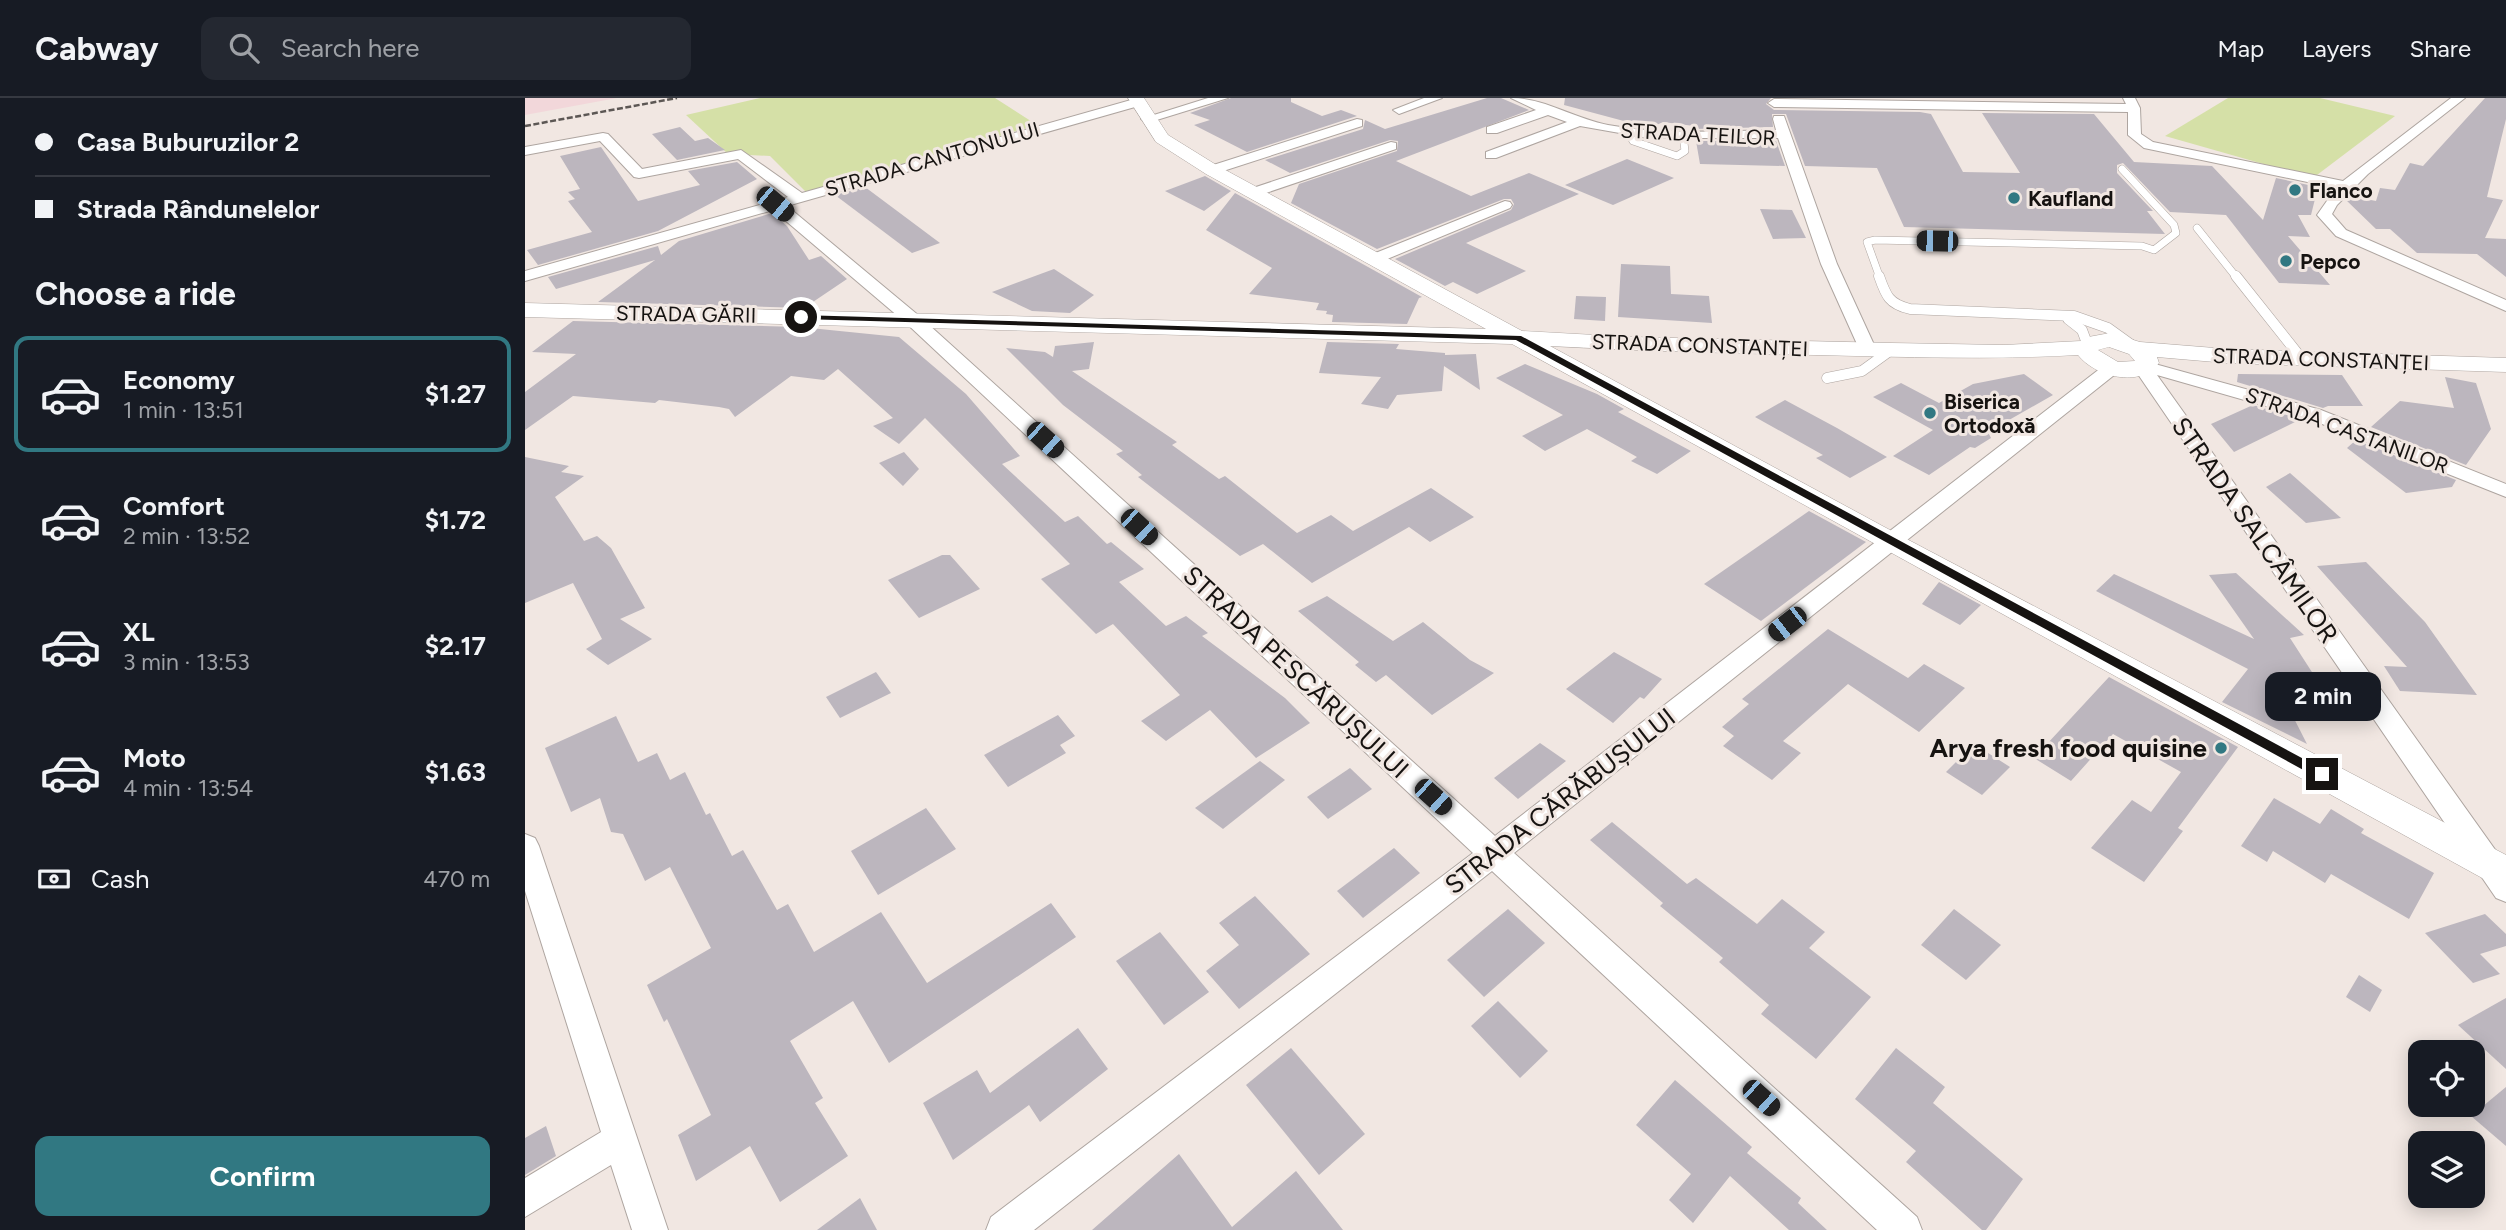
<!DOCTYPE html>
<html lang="en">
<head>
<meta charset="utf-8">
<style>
  :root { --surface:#171b24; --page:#242831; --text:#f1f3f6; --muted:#9ea1a6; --line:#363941; --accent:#317882 }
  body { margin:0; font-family:Figtree,sans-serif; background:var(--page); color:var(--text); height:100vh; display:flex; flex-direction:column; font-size:26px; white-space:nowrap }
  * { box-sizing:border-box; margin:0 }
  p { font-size:23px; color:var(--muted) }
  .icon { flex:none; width:38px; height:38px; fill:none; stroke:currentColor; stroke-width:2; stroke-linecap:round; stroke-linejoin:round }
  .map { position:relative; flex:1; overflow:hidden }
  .side { display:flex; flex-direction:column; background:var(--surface); width:525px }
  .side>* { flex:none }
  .banner { display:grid; align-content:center; height:154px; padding:0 35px; background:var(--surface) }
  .tools { position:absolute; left:1883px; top:942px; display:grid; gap:14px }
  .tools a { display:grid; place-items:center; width:77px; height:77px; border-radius:14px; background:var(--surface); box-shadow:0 4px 18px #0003; font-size:35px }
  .end { position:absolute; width:32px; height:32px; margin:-16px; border:9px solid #161311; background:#fff; box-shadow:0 0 0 4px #fff }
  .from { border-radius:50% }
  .bubble { position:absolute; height:49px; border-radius:14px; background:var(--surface); box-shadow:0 4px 18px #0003; font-size:23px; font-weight:700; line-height:49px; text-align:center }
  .car { position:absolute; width:21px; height:42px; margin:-21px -10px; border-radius:9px; box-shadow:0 0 5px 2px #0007; background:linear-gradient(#222 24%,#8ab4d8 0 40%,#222 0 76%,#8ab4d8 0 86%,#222 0) }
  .banner b { display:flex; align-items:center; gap:24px; height:66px; font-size:26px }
  .banner b+b { border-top:2px solid var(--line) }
  .banner i { width:18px; height:18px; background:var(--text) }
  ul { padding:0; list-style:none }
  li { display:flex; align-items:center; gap:21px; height:116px; margin:0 14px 10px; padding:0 21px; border:4px solid transparent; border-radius:14px }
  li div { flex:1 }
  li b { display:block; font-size:26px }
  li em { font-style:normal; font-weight:700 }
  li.current { border-color:var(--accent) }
  li>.icon { width:63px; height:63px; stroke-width:1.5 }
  h2 { padding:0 35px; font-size:32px; line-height:84px }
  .pay { display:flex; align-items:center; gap:18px; height:77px; padding:0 35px; font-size:26px }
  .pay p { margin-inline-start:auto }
  .button { display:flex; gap:14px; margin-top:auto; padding:14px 35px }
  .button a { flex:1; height:80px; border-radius:14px; background:var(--accent); color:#fff; font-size:28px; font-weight:700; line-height:80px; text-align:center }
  header { display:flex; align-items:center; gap:42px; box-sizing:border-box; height:98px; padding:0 35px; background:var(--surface); border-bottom:2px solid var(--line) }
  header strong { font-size:33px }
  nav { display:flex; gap:38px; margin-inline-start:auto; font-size:24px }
  .search { width:490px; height:63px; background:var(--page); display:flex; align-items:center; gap:18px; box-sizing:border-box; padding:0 24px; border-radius:14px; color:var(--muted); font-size:26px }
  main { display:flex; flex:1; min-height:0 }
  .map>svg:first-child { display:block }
  .industrial { fill:#f2d7da }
  .green { fill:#d5e0a7 }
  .building { fill:#bcb6be }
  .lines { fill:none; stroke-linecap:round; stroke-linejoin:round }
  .service-far1-casing { stroke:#aea5a0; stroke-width:8 }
  .service-casing { stroke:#aea5a0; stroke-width:11 }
  .minor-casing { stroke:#aea5a0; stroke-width:2 }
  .tertiary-casing { stroke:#aea5a0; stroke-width:1 }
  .service-far1 { stroke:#fff; stroke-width:7 }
  .service { stroke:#fff; stroke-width:10 }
  .minor { fill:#fff; fill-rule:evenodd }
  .tertiary { fill:#fff; fill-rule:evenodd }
  .rail { stroke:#5c5754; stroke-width:2.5; stroke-dasharray:6 2.5; stroke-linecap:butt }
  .route { fill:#161311 }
  .poi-dot { fill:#317882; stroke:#f1e7e2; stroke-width:2.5 }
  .labels { text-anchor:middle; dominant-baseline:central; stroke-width:6; stroke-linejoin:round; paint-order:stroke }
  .far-street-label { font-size:21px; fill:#161311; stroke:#f1e7e2 }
  .far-poi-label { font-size:21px; font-weight:bold; fill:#161311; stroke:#f1e7e2; text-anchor:start }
  .street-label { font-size:26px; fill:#161311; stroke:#f1e7e2 }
  .poi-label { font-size:26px; font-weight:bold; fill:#161311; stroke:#f1e7e2; text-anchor:end }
</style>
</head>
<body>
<header>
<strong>Cabway</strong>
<div class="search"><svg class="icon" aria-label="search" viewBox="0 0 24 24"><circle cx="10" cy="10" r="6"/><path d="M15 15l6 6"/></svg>Search here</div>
<nav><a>Map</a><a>Layers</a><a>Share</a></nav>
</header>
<main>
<section class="side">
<div class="banner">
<b><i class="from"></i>Casa Buburuzilor 2</b>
<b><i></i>Strada Rândunelelor</b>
</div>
<h2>Choose a ride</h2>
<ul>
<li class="current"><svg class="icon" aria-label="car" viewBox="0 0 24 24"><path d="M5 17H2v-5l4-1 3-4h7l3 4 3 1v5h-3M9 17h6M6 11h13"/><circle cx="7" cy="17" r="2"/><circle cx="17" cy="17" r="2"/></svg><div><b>Economy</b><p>1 min · 13:51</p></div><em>$1.27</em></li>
<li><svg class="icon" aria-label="car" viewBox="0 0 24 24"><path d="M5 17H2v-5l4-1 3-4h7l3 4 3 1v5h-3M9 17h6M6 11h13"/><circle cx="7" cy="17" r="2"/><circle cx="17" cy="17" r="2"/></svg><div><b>Comfort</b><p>2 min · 13:52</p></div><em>$1.72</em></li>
<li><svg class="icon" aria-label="car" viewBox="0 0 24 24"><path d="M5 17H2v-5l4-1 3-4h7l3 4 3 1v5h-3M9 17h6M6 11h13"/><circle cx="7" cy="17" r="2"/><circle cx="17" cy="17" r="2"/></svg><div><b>XL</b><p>3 min · 13:53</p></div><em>$2.17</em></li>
<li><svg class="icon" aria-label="car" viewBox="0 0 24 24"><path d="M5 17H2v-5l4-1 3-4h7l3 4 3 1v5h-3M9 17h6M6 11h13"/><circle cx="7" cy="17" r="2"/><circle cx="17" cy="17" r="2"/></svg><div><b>Moto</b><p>4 min · 13:54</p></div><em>$1.63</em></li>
</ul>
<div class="pay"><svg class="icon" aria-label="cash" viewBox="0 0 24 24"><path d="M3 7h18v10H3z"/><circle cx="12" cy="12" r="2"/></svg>Cash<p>470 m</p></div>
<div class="button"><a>Confirm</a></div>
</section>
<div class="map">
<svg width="1981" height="1132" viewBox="0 0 1981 1132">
  <rect width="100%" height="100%" fill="#f1e7e2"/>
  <polygon class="industrial" points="0,0 92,0 0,17"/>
  <g class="green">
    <polygon points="235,0 470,0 512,27 282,95 245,58 203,56 161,17"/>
    <polygon points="1703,0 1795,0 1870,18 1788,80 1640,38"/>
  </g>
  <g class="building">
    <polygon points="706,0 766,0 766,4 797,18 816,12 832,18 722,54 669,27 685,22 665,15"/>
    <polygon points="962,0 976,0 1004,12 871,63 946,98 1004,75 1054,96 941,145 1001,173 952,196 928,184 920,188 870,161 986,112 989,106 986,101 979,101 852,151 766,105 774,86 872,53 873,43 865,42 765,75 740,62 838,31 840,22 860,31"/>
    <polygon points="1040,0 1246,0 1241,6 1249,12 1395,14 1406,16 1438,74 1495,75 1457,15 1569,16 1609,64 1687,68 1738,122 1751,80 1793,89 1786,117 1773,117 1785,139 1763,138 1805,187 1754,185 1701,117 1645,114 1598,65 1592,67 1592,75 1628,113 1622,113 1640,136 1379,129 1352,70 1280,68 1261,16 1247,16 1248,29 1169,31 1169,28 1138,24 1125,30 1039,7"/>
    <polygon points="1960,0 1981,0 1981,21 1962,99 1978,102 1960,140 1981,141 1981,179 1952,156 1892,155 1865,131 1851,131 1821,102 1825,98 1851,103 1855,90 1870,92 1885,65 1898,68"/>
    <polygon points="155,29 170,43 183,40 200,52 152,62 127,36"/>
    <polygon points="1171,43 1251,43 1260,68 1175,66"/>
    <polygon points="76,49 113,103 175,87 163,73 212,64 232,81 133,133 13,167 2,152 67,134 43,103 50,101 43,94 55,91 35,58"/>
    <polygon points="1102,61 1149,80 1088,107 1040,87"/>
    <polygon points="680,78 706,93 679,113 640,93"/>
    <polygon points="340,89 415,145 387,155 310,97"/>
    <polygon points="710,95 897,199 894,200 882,226 807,224 808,217 801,216 802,213 791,212 794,205 724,196 747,170 681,132"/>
    <polygon points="1235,111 1267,112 1281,140 1248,141"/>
    <polygon points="247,115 262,128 284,162 296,158 322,181 279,210 73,204 130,162 31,191 23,179 133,148 136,157 154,143"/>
    <polygon points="1096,166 1145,168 1146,196 1184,198 1187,225 1093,219"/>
    <polygon points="529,171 569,197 545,215 507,213 467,194"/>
    <polygon points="1051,198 1081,199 1080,223 1049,221"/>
    <polygon points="48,223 275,229 374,239 441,296 495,358 477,366 540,424 553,418 582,446 586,444 619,471 594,484 641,528 661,518 683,535 677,538 760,600 785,625 731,660 685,612 641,643 616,623 655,597 588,526 571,536 516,481 545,466 400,320 374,346 348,328 368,320 313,271 299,282 266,278 210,319 204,311 194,309 134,302 130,305 48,298 0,332 0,294 51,256 7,254"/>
    <polygon points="569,244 564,271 547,273 652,344 647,347 694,381 700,378 772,435 806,417 828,433 906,390 949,419 905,444 884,429 787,485 738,446 715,458 613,379 617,377 591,356 598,353 538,307 481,250 520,254 528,259 530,248"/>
    <polygon points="802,244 874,246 871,251 920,255 920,257 951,256 955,292 919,268 917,293 872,297 863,311 836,306 856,279 794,275"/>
    <polygon points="1000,266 1072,296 1099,311 1093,314 1166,353 1132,376 1106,363 1112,359 1062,331 1020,353 997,338 1038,317 971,280"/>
    <polygon points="1499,276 1528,297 1463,334 1466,340 1450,350 1445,349 1404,377 1368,358 1408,332 1348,299 1376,285 1414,305 1448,286"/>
    <polygon points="1713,276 1817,277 1838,308 1803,308 1798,310 1712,284"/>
    <polygon points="1920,279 1951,285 1966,331 1941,367 1846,329 1875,303 1929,310"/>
    <polygon points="1260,302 1312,330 1362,359 1325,380 1291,360 1298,357 1230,319"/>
    <polygon points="1728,307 1776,321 1709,354 1686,326"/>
    <polygon points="1831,342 1931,382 1927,389 1881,395 1822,350"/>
    <polygon points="379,354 394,371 378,388 354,365"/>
    <polygon points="0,359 44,368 36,374 59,378 30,399 59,443 72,438 86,450 120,510 95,521 127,541 83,567 61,551 77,541 48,485 0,505"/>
    <polygon points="1765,375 1816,420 1781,425 1741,389"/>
    <polygon points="1284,413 1341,444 1236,523 1179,486"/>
    <polygon points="417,457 425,457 455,491 394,520 363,482"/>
    <polygon points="1841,464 1900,524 1952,597 1875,593 1859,568 1882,569 1792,468"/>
    <polygon points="1711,475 1779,537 1765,540 1803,599 1757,597 1782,646 1697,604 1723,571 1571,493 1589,476 1729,541 1684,477"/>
    <polygon points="1414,484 1456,507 1435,527 1397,506"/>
    <polygon points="802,498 868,543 898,524 945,562 969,575 907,617 861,577 851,584 830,567 834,564 773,513"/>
    <polygon points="1303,531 1383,580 1399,566 1440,590 1394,634 1323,586 1258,643 1276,655 1247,682 1198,648 1209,638 1197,629 1224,606 1217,601"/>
    <polygon points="1089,554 1137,581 1119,601 1115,599 1088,625 1041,591"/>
    <polygon points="351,574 366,595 315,620 301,599"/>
    <polygon points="1584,579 1713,649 1653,730 1658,733 1619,784 1566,750 1607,702 1626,714 1656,674 1588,636 1546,683 1509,660"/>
    <polygon points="533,617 550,638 535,647 541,655 483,689 459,657"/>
    <polygon points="91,618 113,664 132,655 145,682 160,674 181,717 185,715 207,758 218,752 252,812 263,806 289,854 356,814 402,885 526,805 551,839 364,965 328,903 265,943 298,1000 290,1005 323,1058 255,1104 225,1048 171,1083 153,1037 186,1017 142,921 139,924 122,887 186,850 145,769 120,783 98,736 86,734 75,700 46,714 20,650"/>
    <polygon points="1015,645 1041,663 993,701 969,680"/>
    <polygon points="1449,646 1485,669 1457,697 1421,674"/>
    <polygon points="735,663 760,682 698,731 670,710"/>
    <polygon points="825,670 847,691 803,721 782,699"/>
    <polygon points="1749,700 1795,726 1806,711 1839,731 1836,735 1909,775 1884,821 1806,776 1800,785 1748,753 1742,764 1716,748"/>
    <polygon points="401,710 431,751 353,797 326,753"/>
    <polygon points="1087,724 1162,786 1171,780 1232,826 1257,801 1300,834 1284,850 1346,899 1291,961 1236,916 1244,907 1194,864 1198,860 1135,808 1138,805 1065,742"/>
    <polygon points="869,750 895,775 838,820 812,793"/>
    <polygon points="730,798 785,856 714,911 681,873 714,847 694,825"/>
    <polygon points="983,811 1020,845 959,899 922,862"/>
    <polygon points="1429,811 1476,847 1441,882 1396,847"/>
    <polygon points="1960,816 1981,836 1981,848 1955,856 1975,876 1948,885 1900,835"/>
    <polygon points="635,834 684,894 639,927 591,863"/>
    <polygon points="1834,877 1857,892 1845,914 1821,899"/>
    <polygon points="1981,900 1981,971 1933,927"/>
    <polygon points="973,903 1023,953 995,980 946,928"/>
    <polygon points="553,930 583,971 515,1024 504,1007 428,1062 398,1005 452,972 465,995"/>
    <polygon points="766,950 840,1036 794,1077 721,987"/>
    <polygon points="1371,950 1420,989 1408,1005 1498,1081 1461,1132 1457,1132 1381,1064 1391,1053 1330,1001"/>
    <polygon points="1150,982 1227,1049 1222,1055 1276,1100 1273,1105 1302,1132 1264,1132 1205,1078 1168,1125 1144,1102 1166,1076 1111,1027"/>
    <polygon points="1981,989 1981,1048 1946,1018"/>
    <polygon points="21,1028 31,1058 0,1077 0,1040"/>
    <polygon points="654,1056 707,1129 771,1073 818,1132 567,1132"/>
    <polygon points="335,1100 352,1132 292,1132"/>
  </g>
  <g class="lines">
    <defs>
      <g id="service-far1">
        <polyline points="1103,34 1108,43 1152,58 1160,53 1158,37"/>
        <polyline points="1672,130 1712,180"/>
        <polyline points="1355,180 1342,144 1350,142 1617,148 1629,152 1651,135 1649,127 1597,71"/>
      </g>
      <g id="service">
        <path d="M1354 178C1361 198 1364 206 1385 211L1549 218 1583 230 1608 248"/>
        <polyline points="1711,178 1777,261"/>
        <polyline points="1543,221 1557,232 1563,248"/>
        <polyline points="1302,280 1337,273 1366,252"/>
      </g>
      <g id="minor">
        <polygon points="613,0 617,1 617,7 262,108 393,217 970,738 1581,266 1593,266 1596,270 1593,274 989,755 1392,1119 1397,1132 1352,1132 967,773 509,1132 461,1132 466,1119 948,755 381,225 248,112 0,183 0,173 263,99 213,61 114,80 109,79 75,43 0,57 0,49 78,35 83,36 117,71 216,52 277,95"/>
        <polygon points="683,0 703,0 622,25 616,21"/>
        <polygon points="899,0 917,0 874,16 868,12"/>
        <path d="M986 0C1020 0 1050 21 1083 27 1139 37 1195 33 1251 32L1248 21 1249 18H1259L1312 166 1351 251 1348 255H1336L1296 166 1253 40H1123L1055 28 971 60H961V54L1042 24 1023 17 972 35H962V29L1011 12Z"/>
        <polygon points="1598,0 1610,0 1615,10 1616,36 1628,44 1818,83 1926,0 1940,0 1843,76 1812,107 1807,116 1821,132 1981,202 1981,213 1811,138 1792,117 1811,90 1619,50 1603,37 1603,14 1249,9 1243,5 1249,1 1601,6"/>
        <polygon points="832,21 837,22 837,28 692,75 687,76 680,72 682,69"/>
        <polygon points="866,44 871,45 871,51 732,98 727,99 720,95 722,92"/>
        <polygon points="980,103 985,104 987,107 985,110 855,164 843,164 841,161 843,158"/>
        <polygon points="1619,263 1796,312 1981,386 1981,399 1782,320 1632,277 1981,767 1981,804 1971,800 1608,269"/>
        <polygon points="0,736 10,740 14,748 143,1132 107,1132 86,1067 0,1119 0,1080 76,1034 0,793"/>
      </g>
      <path id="tertiary" d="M603 0H619L643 37 693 68 997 233 1106 239 1366 245 1479 247 1556 243 1558 240 1585 235 1615 244 1702 251 1981 260V274L1702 265 1632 259 1634 265C1615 291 1569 278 1553 257 1465 262 1379 259 1291 257 1202 255 1114 253 1025 248L1376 438 1981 757V791L1968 786 987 246 0 219V205L961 231 681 76 631 44ZM1584 249 1604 256 1610 263 1593 264 1573 252Z"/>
    </defs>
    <use href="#service-far1" class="service-far1-casing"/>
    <use href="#service" class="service-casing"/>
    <use href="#minor" class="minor-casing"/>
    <use href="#tertiary" class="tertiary-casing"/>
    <use href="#service-far1" class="service-far1"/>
    <use href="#service" class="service"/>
    <use href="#minor" class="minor"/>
    <use href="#tertiary" class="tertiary"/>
    <polyline class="rail" points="0,28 152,0"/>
  </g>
  <polygon class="route" points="274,217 996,238 1801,673 1803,676 1801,680 1793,680 991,242 276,221"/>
  <g class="poi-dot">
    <circle cx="1770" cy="92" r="7"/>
    <circle cx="1489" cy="100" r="7"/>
    <circle cx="1761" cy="163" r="7"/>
    <circle cx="1405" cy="315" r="7"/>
    <circle cx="1696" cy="650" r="7"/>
  </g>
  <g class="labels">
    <g class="far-street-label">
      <text transform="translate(1173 36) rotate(3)">STRADA TEILOR</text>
      <text transform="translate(407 61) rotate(-16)">STRADA CANTONULUI</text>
      <text transform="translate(161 216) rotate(1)">STRADA GĂRII</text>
      <text transform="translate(1175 247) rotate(2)">STRADA CONSTANȚEI</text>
      <text transform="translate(1796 261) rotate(2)">STRADA CONSTANȚEI</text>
      <text transform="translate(1822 332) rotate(20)">STRADA CASTANILOR</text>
    </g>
    <g class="far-poi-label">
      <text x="1784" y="92">Flanco</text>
      <text x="1503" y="100">Kaufland</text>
      <text x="1775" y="163">Pepco</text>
      <text x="1419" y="303">Biserica<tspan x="1419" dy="24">Ortodoxă</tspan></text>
    </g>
    <g class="street-label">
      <text transform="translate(1730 432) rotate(55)">STRADA SALCÂMILOR</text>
      <text transform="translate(771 574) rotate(43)">STRADA PESCĂRUȘULUI</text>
      <text transform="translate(1035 703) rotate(-38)">STRADA CĂRĂBUȘULUI</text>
    </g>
    <g class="poi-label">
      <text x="1682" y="650">Arya fresh food quisine</text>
    </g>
  </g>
</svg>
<div class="tools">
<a><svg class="icon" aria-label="locate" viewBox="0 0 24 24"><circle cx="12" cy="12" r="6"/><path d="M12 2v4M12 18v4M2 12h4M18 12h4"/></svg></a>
<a><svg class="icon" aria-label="layers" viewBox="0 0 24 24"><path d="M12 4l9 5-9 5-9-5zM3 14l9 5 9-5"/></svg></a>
</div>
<i class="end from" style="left:276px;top:219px"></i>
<i class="end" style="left:1797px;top:676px"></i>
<div class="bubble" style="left:1740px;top:574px;width:116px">2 min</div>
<i class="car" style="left:250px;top:106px;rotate:130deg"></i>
<i class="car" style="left:1412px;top:143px;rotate:271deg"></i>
<i class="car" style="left:520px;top:342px;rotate:132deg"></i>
<i class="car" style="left:614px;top:429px;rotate:133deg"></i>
<i class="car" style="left:1262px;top:526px;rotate:232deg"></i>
<i class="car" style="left:908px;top:699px;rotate:132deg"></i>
<i class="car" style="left:1236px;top:1000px;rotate:132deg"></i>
</div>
</main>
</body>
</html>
